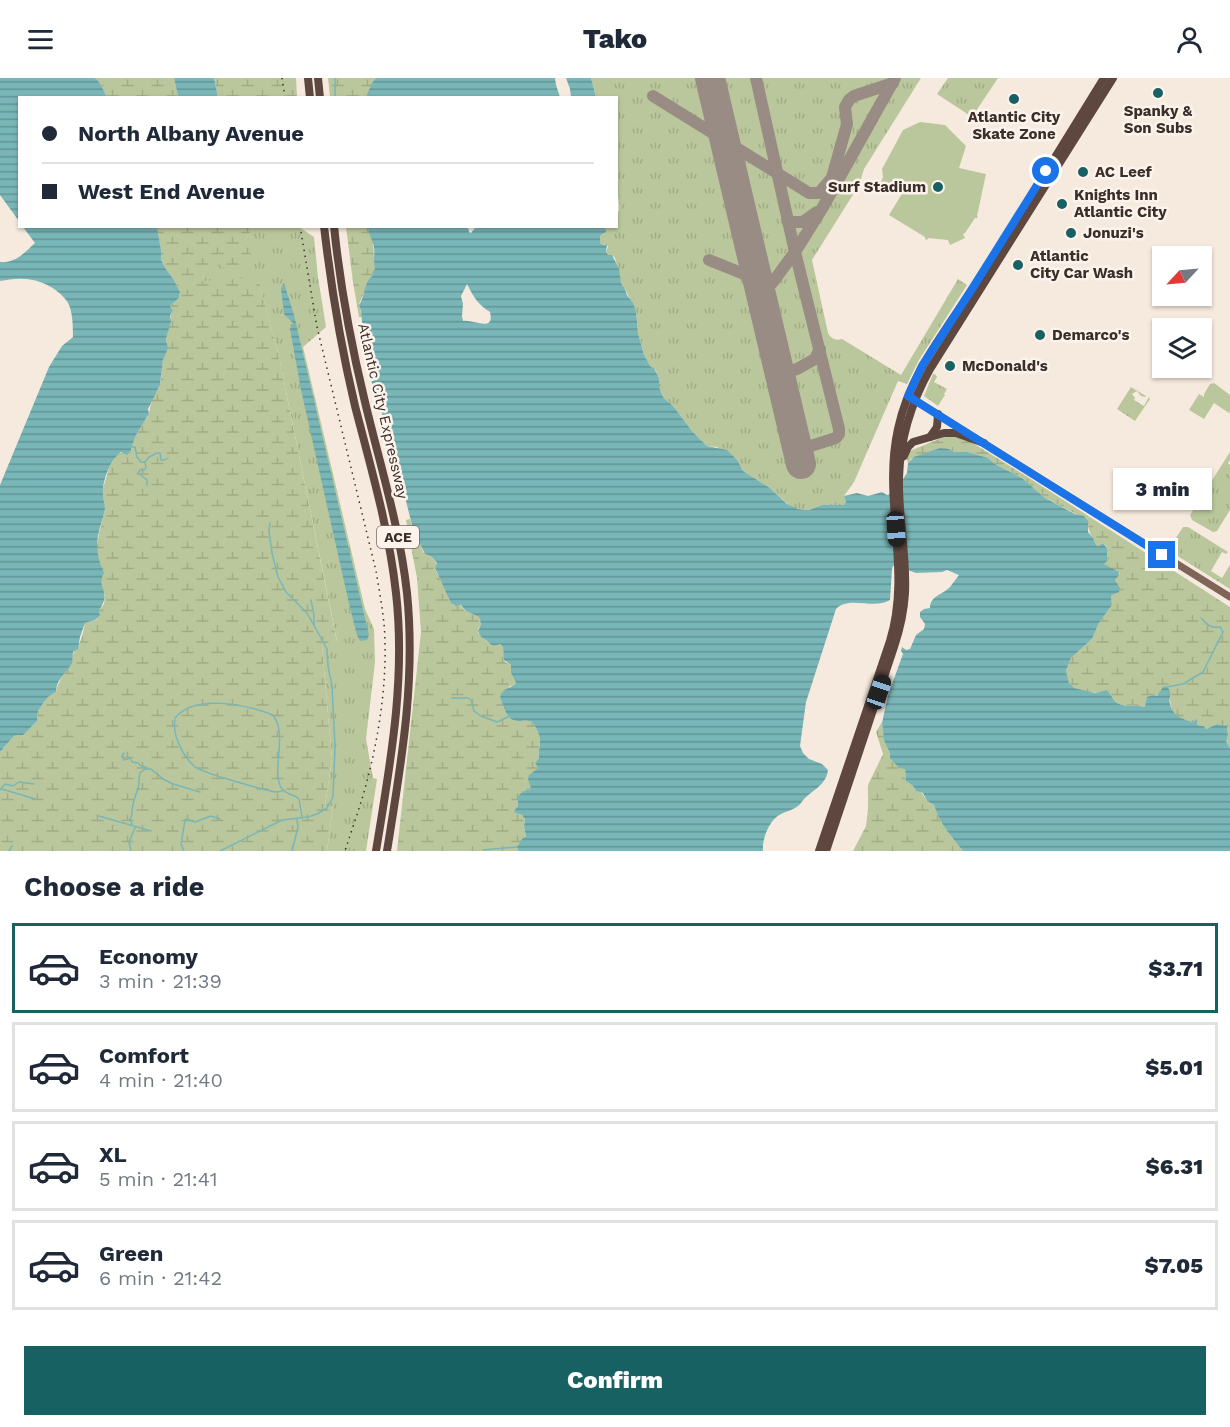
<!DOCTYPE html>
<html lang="en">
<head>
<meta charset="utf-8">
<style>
  :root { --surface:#fff; --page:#f6f6f7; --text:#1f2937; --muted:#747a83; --line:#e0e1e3; --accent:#186163 }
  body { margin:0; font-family:"Work Sans",sans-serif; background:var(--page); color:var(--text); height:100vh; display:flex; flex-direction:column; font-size:22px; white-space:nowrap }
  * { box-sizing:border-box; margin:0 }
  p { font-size:20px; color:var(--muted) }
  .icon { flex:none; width:33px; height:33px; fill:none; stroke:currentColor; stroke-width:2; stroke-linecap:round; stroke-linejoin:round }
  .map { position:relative; height:773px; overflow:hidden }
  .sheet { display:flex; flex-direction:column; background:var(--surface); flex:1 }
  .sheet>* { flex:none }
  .banner { position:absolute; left:18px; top:18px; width:600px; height:132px; border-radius:0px; box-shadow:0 2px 4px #0004; display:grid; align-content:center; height:132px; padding:0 24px; background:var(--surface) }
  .needle { width:39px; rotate:244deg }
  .buttons { position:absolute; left:1152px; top:168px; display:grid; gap:12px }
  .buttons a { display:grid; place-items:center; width:60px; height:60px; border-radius:0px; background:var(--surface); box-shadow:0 2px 4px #0004; font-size:30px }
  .end { position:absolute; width:27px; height:27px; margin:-14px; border:8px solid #1a73e8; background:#fff; box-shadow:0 0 0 3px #fff }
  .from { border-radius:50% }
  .bubble { position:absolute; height:42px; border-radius:0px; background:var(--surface); box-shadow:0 2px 4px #0004; font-size:20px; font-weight:800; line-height:42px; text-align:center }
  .car { position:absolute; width:18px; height:36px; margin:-18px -9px; border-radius:8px; box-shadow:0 0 4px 2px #0007; background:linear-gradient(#222 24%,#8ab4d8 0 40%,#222 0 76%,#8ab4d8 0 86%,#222 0) }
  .banner b { display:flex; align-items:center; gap:21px; height:57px; font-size:22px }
  .banner b+b { border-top:2px solid var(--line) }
  .banner i { width:15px; height:15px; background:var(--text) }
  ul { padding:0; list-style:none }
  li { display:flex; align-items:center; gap:18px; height:90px; margin:0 12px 9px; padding:0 12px; border:3px solid var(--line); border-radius:0px }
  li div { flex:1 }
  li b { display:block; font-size:22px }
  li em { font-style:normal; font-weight:800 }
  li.active { border-color:var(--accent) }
  li>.icon { width:54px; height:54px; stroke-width:1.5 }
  h2 { padding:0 24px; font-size:27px; line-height:72px }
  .cta { display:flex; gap:12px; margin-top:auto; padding:12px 24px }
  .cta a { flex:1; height:69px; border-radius:0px; background:var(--accent); color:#fff; font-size:24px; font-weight:800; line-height:69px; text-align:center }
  header { display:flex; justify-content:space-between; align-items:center; height:78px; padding:0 24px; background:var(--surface); font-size:27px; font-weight:800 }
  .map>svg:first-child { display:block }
  .grass { fill:url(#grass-tufts) }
  .wetland { fill:url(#wetland-marsh) }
  .park { fill:#bac79c }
  .water { fill:url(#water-rules); fill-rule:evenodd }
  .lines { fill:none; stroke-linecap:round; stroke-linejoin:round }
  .stream { stroke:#79b6b7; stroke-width:1.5 }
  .taxiway { stroke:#998c84; stroke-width:12 }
  .runway { stroke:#998c84; stroke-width:30 }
  .major { stroke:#806458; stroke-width:7 }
  .highway { stroke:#5e473f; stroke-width:8 }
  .rail { stroke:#3c2e29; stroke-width:1.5; stroke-dasharray:1.5 4.5; stroke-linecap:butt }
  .route { stroke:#1a73e8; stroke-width:8 }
  .poi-dot { fill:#186163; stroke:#fcf4ec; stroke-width:2 }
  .labels { text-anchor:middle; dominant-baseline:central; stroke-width:5; stroke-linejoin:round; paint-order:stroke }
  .shield { fill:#fcf4ec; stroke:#766964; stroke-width:1.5 }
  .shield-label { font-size:14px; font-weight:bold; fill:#3c2e29 }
  .poi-label { font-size:15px; font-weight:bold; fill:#3c2e29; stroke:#fcf4ec; text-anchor:start }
  .street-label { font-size:15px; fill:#3c2e29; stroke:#fcf4ec }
</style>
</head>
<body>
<header><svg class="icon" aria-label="menu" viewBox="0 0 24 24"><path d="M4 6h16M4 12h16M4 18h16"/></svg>Tako<svg class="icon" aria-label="person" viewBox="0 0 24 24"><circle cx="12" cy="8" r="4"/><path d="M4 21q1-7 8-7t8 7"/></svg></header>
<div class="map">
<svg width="1230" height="773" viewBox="0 0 1230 773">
  <defs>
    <pattern id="grass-tufts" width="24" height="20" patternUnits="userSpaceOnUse" patternTransform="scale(1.5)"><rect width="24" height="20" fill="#bac79c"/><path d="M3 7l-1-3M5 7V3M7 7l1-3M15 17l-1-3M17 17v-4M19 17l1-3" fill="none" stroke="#a1ab86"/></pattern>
    <pattern id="wetland-marsh" width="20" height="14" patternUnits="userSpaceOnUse" patternTransform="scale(1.5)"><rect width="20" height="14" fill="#bac79c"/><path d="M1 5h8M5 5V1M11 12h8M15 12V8" fill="none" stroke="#a1ab86"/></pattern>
    <pattern id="water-rules" width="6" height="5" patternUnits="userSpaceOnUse" patternTransform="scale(1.5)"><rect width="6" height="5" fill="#79b6b7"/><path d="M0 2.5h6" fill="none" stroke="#649495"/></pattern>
  </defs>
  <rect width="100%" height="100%" fill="#f6eade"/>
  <g class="grass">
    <path d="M591 0H921L864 91 859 107 812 182 828 255C831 261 836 263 842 261L901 297 958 201 967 207 919 282 907 306 898 303 854 404 844 418 846 424 845 427H822L809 432 792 430 770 410 743 393 738 383 717 369 707 368 692 353 674 329 663 319 659 309V300L655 291 651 289 644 277 638 255 636 233 623 207 621 205 615 180 612 177H608L606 175 608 168 605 166 603 167 600 165V158L605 155V149L616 148 617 136C623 129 617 119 616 110 616 80 616 50 616 20L596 19Z"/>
    <polygon points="948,0 998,0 972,39 937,16"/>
    <polygon points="255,149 299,149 314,159 318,199 326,249 303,269 365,531 374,551 375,584 366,661 373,700 377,701 366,773 327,773 333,728 325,728 332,681 322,568 337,563 279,279 258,201 202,204 209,179 245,161"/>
    <polygon points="935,296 937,299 934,304 947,311 944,316 945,317 938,328 924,318 933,296"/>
    <polygon points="1131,309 1146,318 1145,319 1141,318 1137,313 1132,316 1135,320 1134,322 1144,328 1149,319 1150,321 1135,343 1117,331"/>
    <polygon points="1230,374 1230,382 1228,385 1230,387 1230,432 1217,453 1213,454 1192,442 1190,437"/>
    <polygon points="1183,449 1188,449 1228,474 1226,476 1222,474 1211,493 1222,500 1230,487 1230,511 1168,472"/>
  </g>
  <g class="wetland">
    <polygon points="95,0 174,0 178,19 107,19 100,5"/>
    <polygon points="214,0 296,0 297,19 218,19"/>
    <polygon points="328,0 377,0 368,20 330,19"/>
    <path d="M157 149H255L245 161 252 178 229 194 210 179 202 203 258 200 279 279 337 564 322 568 332 681 325 728H333L327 773H0V674L14 658 26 653 32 648 37 643 38 633 44 624 48 619 56 614C57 606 66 591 72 586 72 572 75 576 79 566 82 560 84 551 85 545L96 542 100 538 99 532 104 526 105 517 100 507 102 492 96 475 99 455 105 432 102 414 109 390 117 376 132 371 131 366C136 359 138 353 142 346 144 343 147 341 148 338 150 333 150 326 153 320 155 316 158 312 160 307 162 300 161 291 163 283 165 274 169 270 166 261L171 239 170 237 172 230 170 228 179 220 180 214 174 202 166 191 161 182V172Z"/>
    <polygon points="346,149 372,149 375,191 359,226 362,239 359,239 353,204"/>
    <path d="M948 357 963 359 1023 396 1230 529V670L1226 663 1228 658 1227 648 1217 646 1206 651 1204 648 1197 647V641L1192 644C1172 638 1170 634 1170 614 1159 615 1149 620 1144 629 1135 626 1125 630 1117 625 1113 622 1111 616 1107 612 1095 617 1083 614 1071 609L1067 600 1066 593 1071 580 1092 561 1099 545 1112 527 1111 518 1117 515 1118 507 1115 502 1120 495 1115 492H1112L1104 486 1108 480 1107 476V469L1103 465 1098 468 1096 467C1093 459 1088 455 1088 445L1078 437 1045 420 1022 400 995 386 988 380 968 374H954L949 371 911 381 908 385 907 380 910 373Z"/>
    <path d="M410 441 416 463 420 466 423 474 427 477 432 479 437 486 435 491 449 518C450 524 454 530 460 527L466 533 479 539 481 546 478 551V555C485 561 490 570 500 566L503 569 505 584 511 587V595L516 605 514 607 510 608 500 620C504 628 506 643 517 643 523 643 527 642 532 644 536 649 540 657 540 664 540 670 538 673 539 680L535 685 538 690 529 698 531 711 523 713 518 718V728L515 735 522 737 525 739 524 748 526 757 517 771 518 773H397L421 554 417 500 406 442Z"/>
    <path d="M882 644C883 659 889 687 905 691L906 703 913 708 915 712 922 715 927 723 934 727C939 745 951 758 963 773H853L866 748 868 731V707L883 676 876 654Z"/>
  </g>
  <g class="park">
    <polygon points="920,44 945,47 966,68 959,90 986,96 977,138 978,139 977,140 975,140 965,155 963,156 965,160 950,167 948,162 928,160 927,162 925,161 925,159 889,137 903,114 881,104 883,99 882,91 903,52"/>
    <polygon points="1214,305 1230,317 1230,333 1229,335 1214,325 1204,341 1189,332 1199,316 1204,319 1204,316 1210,306"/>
  </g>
  <g class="water">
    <polygon points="0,0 95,0 100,5 107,19 20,20 19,143 0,117"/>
    <polygon points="174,0 214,0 218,19 178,19"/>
    <polygon points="376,0 555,0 556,7 560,19 366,19 372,5"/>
    <polygon points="566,0 591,0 596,19 571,19 570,11"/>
    <path d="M482 148 605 149 606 154 600 158V165L603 167 607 166 606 174 608 177H612L619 191 621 205 624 209 627 217 633 225 636 233 638 255 644 277 651 289 654 290 659 300V309L663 319 674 329 692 353 707 368 727 372 738 383 743 393 770 410 787 426 798 431 809 432 822 427H844L846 424 844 418 857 415 868 418 882 414 887 417 891 416 901 404 907 395 908 385 914 379 940 370 949 371 954 374H968L988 380 995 386 1022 400 1045 420 1075 436 1084 438 1088 444V454L1093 460 1096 467 1098 468 1103 465 1107 470V476L1108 482 1104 486 1119 494V497L1115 502 1120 510 1119 514 1111 518 1112 527 1099 545 1092 561 1071 580 1066 593 1069 605 1074 610 1095 615 1107 612C1111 616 1113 622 1117 625 1126 630 1135 626 1144 629L1145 628 1147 619 1154 617 1157 618 1163 609 1166 608C1174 615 1168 618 1170 626 1172 637 1182 641 1192 644L1197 641V647L1204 648 1206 651 1217 646 1227 648 1228 658 1226 663 1230 670V773H963C951 758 939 745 934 727L927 723 923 715 916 713 913 708 906 703 905 691 899 690 890 680V676L884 662 882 645 888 617 903 576 901 573 902 569 906 572 910 571 916 557 924 551 925 546 920 539V534L924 531 930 530C930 518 942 517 950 509 953 505 956 501 959 497L947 492 942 494 916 495 896 488H893L892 491 890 522C874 532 849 517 836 531L806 624 800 668 803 675 809 681 822 686 828 692C826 707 814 711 804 721 802 723 801 726 798 728 793 732 787 733 781 736 769 742 762 761 763 773H518L517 769 522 761 526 758 524 748 525 741 522 737 515 735 514 733 518 728V718L523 713 531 711 528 701 529 697 538 690 535 685 539 680C538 673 540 670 540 664 540 657 536 649 532 644 527 642 523 643 517 643 506 643 504 628 500 620 501 610 511 611 516 605L511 595V587L504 582 503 569 500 566C492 569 491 567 486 562 481 559 480 558 478 553L481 546 479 539 466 533 461 527 456 528 451 525 435 490 437 485 432 479 425 476 420 466H418L416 463 400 399 388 362 380 327 372 306 369 278 363 254 361 233 359 227C365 219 364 204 372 198L373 193 375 191C373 183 375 177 374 169 373 162 368 156 368 149H468L469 154 471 155 475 150ZM467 206C473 218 478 227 490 234 495 255 474 241 463 243L462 238 463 226 461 218Z"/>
    <path d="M23 149H157L161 172V182L166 191 174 202 180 214 179 220 170 228 173 232 170 237 171 243 166 261 168 270 163 282 160 307 148 331 149 336C142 347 132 361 131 373L127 377 121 374C110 382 102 403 103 417 103 422 105 426 105 431 104 437 102 443 100 449 95 467 97 479 104 495 95 511 113 513 99 532L100 538 95 542 85 545 80 559 78 571 73 574 72 586C71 587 59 602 58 605 57 606 56 612 56 614L48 619 44 624 38 633 37 643 23 657H17L14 658 0 674V407L49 289 62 268 73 259C73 249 73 230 66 222 57 210 39 201 24 201 16 200 8 202 0 203V184C15 186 25 174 35 165Z"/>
    <polygon points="284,205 294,237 369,557 367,562 360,563 357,557 350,530 301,312 290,251 293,245 284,236 281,210"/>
  </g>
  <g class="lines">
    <g class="stream">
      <polyline points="335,0 335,20"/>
      <polyline points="131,369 135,369 137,379 141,384 145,384"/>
      <polyline points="147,407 147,402 138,395 140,392 144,392 146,390 145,384 149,379 157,375 160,375 161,382 165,382 168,380"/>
      <polyline points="311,522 314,537 314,547"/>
      <path d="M1167 609 1183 606 1203 594 1223 554 1220 549C1209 550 1208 547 1201 540"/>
      <polyline points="452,620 468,620 471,622 474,633 481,638 497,644 508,639"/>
      <path d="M175 640C195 615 247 627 273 637 289 657 269 697 283 712 287 716 295 717 299 721L302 739"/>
      <path d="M175 642C172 657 183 678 194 688 201 695 262 711 275 714 280 714 279 714 284 712"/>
      <polyline points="124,675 122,678 124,682 130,680 132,684 138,685 141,688 145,689 145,691 151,691 163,701 173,706 200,714"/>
      <polyline points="2,711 35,721"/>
      <polyline points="0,712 5,706 13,708 19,704 34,706"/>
      <polyline points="99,738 151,753"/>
      <path d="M132 746 130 742 132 736C131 726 137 716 139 706 139 702 139 698 140 695L145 691"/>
      <polyline points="483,772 517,769"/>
      <polyline points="9,773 12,768"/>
      <polyline points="131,773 129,764 135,750"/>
      <polyline points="184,773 181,766 185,742 186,741 195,744 211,738 220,741"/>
      <polyline points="220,773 282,742 308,739 317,736 327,730 333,719 335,669 332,608 328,588 327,571 307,535 286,514 278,499 272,475 269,453 270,445"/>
      <polyline points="292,773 298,749 297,742"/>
    </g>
    <g class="taxiway">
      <polyline points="756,0 795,174 839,351 839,356 836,360 798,372"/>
      <polyline points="653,18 809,115 819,115 832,100"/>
      <polyline points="831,103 847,46 845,29 849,22 854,18 893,5"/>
      <polyline points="788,144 803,144 817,134"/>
      <polyline points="709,182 749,198 759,207 768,208 773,204 795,174 823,129 895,0"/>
      <polyline points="778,289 782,292 787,294 797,291 815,281 820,271"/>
    </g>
    <polyline class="runway" points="710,0 801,386"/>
    <polyline class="major" points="913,321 1230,519"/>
    <g class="highway">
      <polyline points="308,0 310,20"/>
      <polyline points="318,0 320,20"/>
      <path d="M324 148C331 209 341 269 355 328 371 390 389 451 396 515 406 602 390 687 376 773"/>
      <path d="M334 148C340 208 351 266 365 324 380 387 400 450 407 515 416 604 401 686 387 773"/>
      <polyline points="930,359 937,349 938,336"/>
      <polyline points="904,378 908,369 913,364 944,355 956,355 984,365"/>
      <path d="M819 773 890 563C912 492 882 422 898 351 909 298 943 256 972 212 1017 142 1060 71 1104 0"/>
      <path d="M826 773 894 569C900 551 904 533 905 515 907 477 898 438 899 400 900 361 911 325 930 291L1113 0"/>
    </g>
    <g class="rail">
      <polyline points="282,0 285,20"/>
      <path d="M300 148 317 249 376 493C380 517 385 542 385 566 386 613 378 662 366 707 360 729 352 751 345 773"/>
    </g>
  </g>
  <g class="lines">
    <polyline class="route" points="1046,93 972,211 922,288 908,318 1162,477"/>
  </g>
  <g class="poi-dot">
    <circle cx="1158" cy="15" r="6"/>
    <circle cx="1014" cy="21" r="6"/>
    <circle cx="1083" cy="94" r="6"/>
    <circle cx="938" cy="109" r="6"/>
    <circle cx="1062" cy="126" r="6"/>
    <circle cx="1071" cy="155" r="6"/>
    <circle cx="1018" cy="187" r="6"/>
    <circle cx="1040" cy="257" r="6"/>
    <circle cx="950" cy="288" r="6"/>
  </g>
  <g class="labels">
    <rect class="shield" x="377" y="448" width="42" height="22" rx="4.5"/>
    <g class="shield-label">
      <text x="398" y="459">ACE</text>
    </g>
    <g class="poi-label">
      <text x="1158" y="33" text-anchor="middle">Spanky &amp;<tspan x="1158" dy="17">Son Subs</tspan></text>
      <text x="1014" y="39" text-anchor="middle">Atlantic City<tspan x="1014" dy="17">Skate Zone</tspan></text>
      <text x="1095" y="94">AC Leef</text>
      <text x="926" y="109" text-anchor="end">Surf Stadium</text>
      <text x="1074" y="117">Knights Inn<tspan x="1074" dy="17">Atlantic City</tspan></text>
      <text x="1083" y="155">Jonuzi's</text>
      <text x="1030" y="178">Atlantic<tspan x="1030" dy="17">City Car Wash</tspan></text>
      <text x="1052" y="257">Demarco's</text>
      <text x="962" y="288">McDonald's</text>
    </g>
    <g class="street-label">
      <text transform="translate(383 333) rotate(77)">Atlantic City Expressway</text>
    </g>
  </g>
</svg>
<div class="buttons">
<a><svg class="needle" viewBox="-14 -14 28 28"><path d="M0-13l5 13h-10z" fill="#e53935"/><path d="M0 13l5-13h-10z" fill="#747a83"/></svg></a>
<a><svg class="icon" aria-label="layers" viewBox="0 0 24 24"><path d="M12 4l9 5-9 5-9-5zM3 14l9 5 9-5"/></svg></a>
</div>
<i class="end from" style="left:1046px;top:93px"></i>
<i class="end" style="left:1162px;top:477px"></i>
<div class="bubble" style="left:1113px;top:390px;width:99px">3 min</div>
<i class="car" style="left:896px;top:451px;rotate:176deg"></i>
<i class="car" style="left:879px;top:614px;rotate:19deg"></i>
<div class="banner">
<b><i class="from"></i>North Albany Avenue</b>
<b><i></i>West End Avenue</b>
</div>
</div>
<section class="sheet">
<h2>Choose a ride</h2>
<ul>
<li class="active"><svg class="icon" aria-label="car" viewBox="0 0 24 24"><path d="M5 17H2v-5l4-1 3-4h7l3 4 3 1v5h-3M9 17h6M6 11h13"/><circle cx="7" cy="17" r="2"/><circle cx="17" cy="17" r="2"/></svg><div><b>Economy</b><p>3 min · 21:39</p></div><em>$3.71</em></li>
<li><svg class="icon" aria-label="car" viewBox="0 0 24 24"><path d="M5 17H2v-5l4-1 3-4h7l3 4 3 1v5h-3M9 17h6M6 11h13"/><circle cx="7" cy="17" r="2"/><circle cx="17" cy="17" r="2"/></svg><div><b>Comfort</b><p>4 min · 21:40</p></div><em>$5.01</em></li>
<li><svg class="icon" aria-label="car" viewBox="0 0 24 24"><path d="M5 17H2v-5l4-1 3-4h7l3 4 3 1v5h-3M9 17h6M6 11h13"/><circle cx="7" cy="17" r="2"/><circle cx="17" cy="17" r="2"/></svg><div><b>XL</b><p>5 min · 21:41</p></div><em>$6.31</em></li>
<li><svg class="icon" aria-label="car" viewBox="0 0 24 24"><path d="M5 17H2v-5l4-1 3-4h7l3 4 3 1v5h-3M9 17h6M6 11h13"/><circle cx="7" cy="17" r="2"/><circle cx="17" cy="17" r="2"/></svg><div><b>Green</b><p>6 min · 21:42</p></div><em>$7.05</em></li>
</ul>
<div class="cta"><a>Confirm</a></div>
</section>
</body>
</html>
